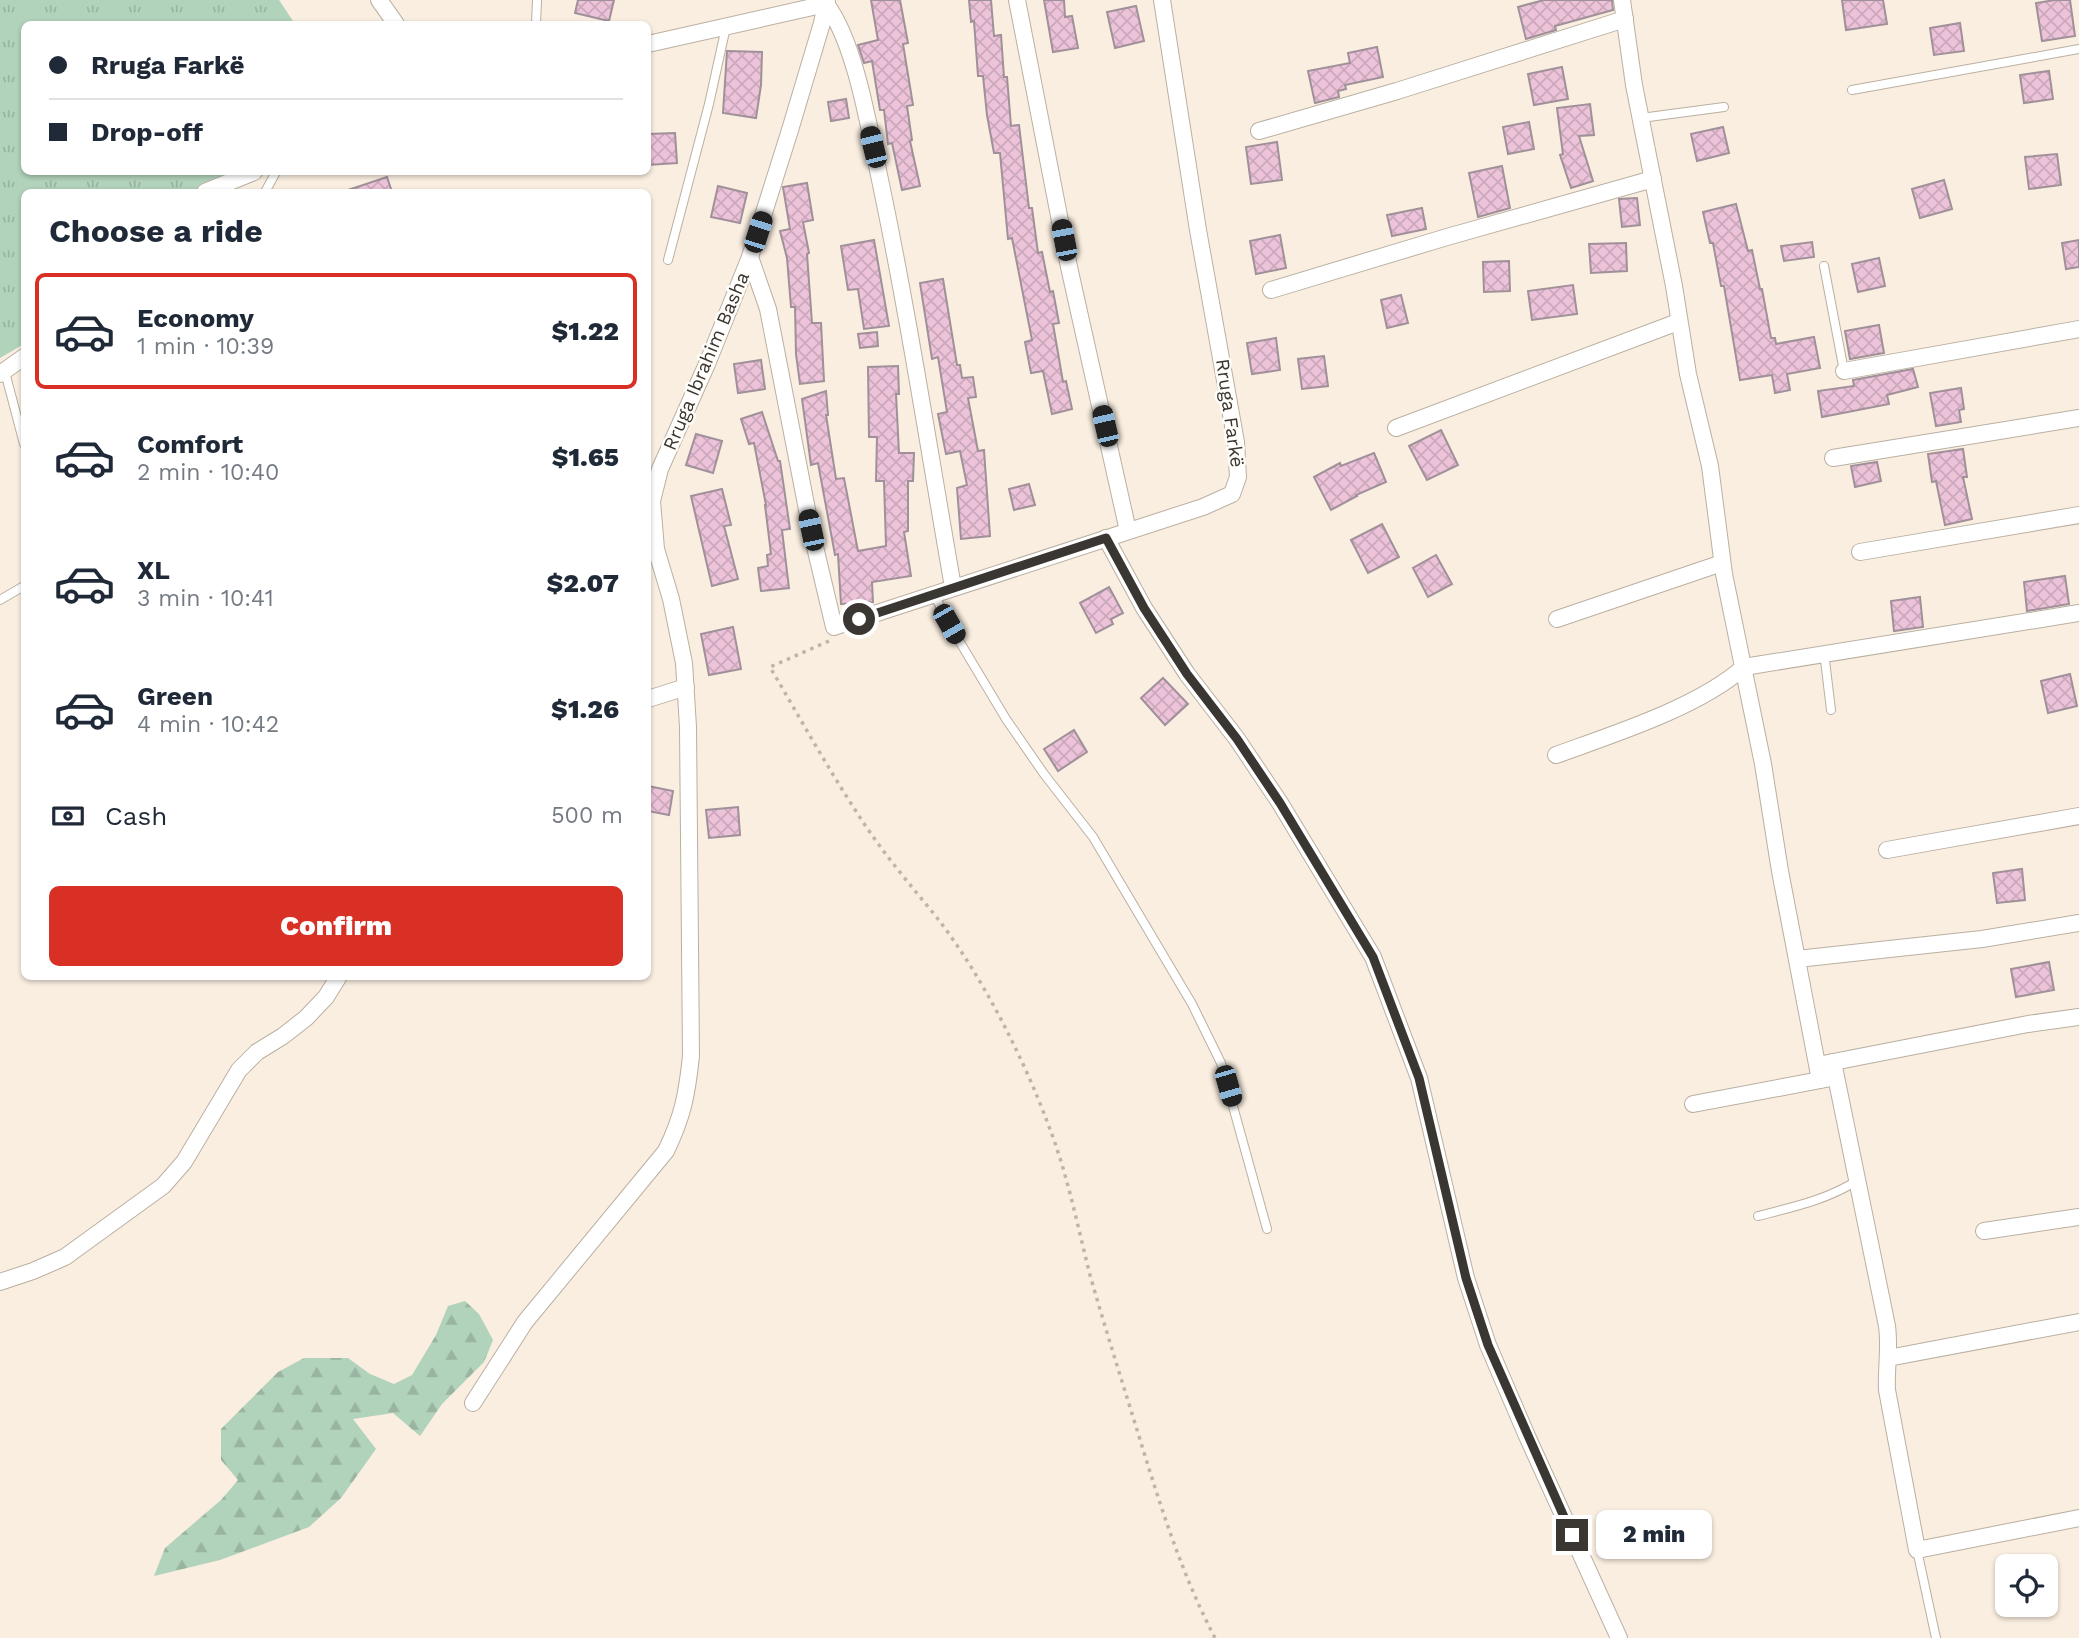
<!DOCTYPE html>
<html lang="en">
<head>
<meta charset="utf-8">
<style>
  :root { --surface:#fff; --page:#f6f6f7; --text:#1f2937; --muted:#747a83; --line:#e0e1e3; --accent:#d93025 }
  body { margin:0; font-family:"Work Sans",sans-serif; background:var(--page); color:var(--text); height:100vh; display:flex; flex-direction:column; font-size:26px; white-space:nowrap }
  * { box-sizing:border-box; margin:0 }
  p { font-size:23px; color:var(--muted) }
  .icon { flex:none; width:38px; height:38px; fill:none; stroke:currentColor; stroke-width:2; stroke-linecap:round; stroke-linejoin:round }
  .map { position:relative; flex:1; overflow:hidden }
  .side { position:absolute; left:21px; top:189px; width:630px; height:791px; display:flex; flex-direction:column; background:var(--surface); border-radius:10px; box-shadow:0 2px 5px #0004 }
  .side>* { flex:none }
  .guide { position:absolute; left:21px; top:21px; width:630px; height:154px; border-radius:10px; box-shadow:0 2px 5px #0004; display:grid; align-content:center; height:154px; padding:0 28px; background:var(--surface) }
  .tools { position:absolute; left:1995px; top:1554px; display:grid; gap:14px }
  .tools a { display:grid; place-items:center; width:63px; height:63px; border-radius:10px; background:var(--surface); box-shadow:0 2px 5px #0004; font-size:35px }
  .end { position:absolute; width:32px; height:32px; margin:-16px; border:9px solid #3a3631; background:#fff; box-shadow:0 0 0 4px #fff }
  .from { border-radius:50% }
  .bubble { position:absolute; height:49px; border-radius:10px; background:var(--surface); box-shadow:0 2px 5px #0004; font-size:23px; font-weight:800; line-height:49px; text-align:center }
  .car { position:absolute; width:21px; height:42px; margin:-21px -10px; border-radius:9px; box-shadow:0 0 5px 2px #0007; background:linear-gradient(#222 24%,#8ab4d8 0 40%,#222 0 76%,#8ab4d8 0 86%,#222 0) }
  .guide b { display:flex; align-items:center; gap:24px; height:66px; font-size:26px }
  .guide b+b { border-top:2px solid var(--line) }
  .guide i { width:18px; height:18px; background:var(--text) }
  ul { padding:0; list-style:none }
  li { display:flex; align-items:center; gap:21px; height:116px; margin:0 14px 10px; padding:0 14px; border:4px solid transparent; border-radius:10px }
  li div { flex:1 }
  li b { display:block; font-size:26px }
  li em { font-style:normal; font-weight:800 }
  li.active { border-color:var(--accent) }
  li>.icon { width:63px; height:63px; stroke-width:1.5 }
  h2 { padding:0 28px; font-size:32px; line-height:84px }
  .pay { display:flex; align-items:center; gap:18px; height:77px; padding:0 28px; font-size:26px }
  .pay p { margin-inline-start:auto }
  .primary-button { display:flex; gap:14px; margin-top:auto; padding:14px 28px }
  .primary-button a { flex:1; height:80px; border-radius:10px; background:var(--accent); color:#fff; font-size:28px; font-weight:800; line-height:80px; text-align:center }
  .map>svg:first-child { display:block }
  .forest { fill:url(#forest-firs) }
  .park { fill:url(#park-tufts) }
  .building { fill:url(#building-cross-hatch); stroke:#a09099; stroke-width:2 }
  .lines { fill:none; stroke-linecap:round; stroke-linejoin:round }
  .lane-casing { stroke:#bab0a2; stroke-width:10 }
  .street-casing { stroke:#bab0a2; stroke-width:18 }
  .path { stroke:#beb5aa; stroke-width:3.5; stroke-dasharray:3.5 5; stroke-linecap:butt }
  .lane { stroke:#fff; stroke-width:8 }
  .street { stroke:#fff; stroke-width:16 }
  .route { stroke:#3a3631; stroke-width:9 }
  .labels { text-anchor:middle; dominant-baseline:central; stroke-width:5; stroke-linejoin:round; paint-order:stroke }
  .street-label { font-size:19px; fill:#3a3631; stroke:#fffdfa }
</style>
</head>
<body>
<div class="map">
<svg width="2079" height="1638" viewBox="0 0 2079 1638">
  <defs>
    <pattern id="forest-firs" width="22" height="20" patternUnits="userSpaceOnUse" patternTransform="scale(1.75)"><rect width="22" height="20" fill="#b1d2bb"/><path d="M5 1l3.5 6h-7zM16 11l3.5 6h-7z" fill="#99b5a1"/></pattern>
    <pattern id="park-tufts" width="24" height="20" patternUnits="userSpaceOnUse" patternTransform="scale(1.75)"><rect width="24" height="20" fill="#b1d2bb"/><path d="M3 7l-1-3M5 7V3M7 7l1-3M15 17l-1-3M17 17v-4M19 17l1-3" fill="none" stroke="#99b5a1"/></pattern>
    <pattern id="building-cross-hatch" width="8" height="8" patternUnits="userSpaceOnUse" patternTransform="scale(1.75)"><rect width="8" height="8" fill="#edc3da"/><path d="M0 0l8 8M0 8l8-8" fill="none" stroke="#cca8bc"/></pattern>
  </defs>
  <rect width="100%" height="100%" fill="#f9eee0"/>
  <polygon class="forest" points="465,1301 479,1314 493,1340 484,1362 442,1404 420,1436 393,1413 353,1419 376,1449 341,1498 309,1527 220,1560 154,1576 165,1548 221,1500 238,1480 221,1460 221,1429 278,1372 304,1358 348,1358 370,1374 394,1384 412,1375 436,1335 448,1306"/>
  <polygon class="park" points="0,0 279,0 295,24 24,24 24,172 240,172 189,192 24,192 24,344 0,358"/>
  <g class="building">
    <polygon points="578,0 614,0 609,21 575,13"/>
    <polygon points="871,0 900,0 908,43 903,44 913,105 907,106 912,140 910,141 920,186 902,190 892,143 888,144 884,110 880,110 872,61 864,63 858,45 878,40"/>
    <polygon points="969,0 991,0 994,36 1001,35 1004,77 1007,77 1011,126 1019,125 1029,208 1032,208 1038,253 1042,252 1050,292 1053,291 1059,323 1053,324 1063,382 1066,381 1072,409 1052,414 1043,371 1031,373 1025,342 1032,340 1012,238 1008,239 1000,153 994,153 987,115 983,76 978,76 974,21 971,22"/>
    <polygon points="1044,0 1064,0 1065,17 1072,16 1078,48 1053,52"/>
    <polygon points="1544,0 1612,0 1613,10 1555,26 1556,30 1526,39 1518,7"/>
    <polygon points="1842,0 1883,0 1887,24 1846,30"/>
    <polygon points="2055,0 2070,0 2075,36 2042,41 2036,3"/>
    <polygon points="1136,6 1144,41 1115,48 1107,12"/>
    <polygon points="1960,23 1964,51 1934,55 1930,28"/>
    <polygon points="1377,47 1383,77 1345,85 1346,89 1338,91 1339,97 1315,103 1308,71 1350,63 1348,53"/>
    <polygon points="727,51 762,52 761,85 756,118 723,113"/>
    <polygon points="1562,67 1568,99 1534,105 1528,74"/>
    <polygon points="2049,71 2053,99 2024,103 2020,75"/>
    <polygon points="846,99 849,118 831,121 828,102"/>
    <polygon points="1590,104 1594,135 1579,136 1593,181 1571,188 1560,155 1563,154 1557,108"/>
    <polygon points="1529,122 1534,149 1508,154 1503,127"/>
    <polygon points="1723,127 1729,153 1697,161 1691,134"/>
    <polygon points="675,133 677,163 648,165 648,134"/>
    <polygon points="1277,142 1282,180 1251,184 1246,147"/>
    <polygon points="2057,154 2061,185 2029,189 2025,157"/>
    <polygon points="1502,166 1510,208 1478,217 1469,173"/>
    <polygon points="387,177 392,192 348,192 348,190"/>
    <polygon points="1944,180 1952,209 1920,218 1912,189"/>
    <polygon points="807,183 813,220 803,222 809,253 807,254 812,323 821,323 824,381 800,384 796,354 795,307 791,307 787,258 780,231 790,229 783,187"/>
    <polygon points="718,186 747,193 740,223 711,217"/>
    <polygon points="1637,198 1640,225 1622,227 1619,199"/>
    <polygon points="1736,204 1748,251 1752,250 1760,289 1762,289 1771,338 1775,338 1776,344 1814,337 1820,368 1787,374 1790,390 1775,393 1772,375 1740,380 1724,286 1721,286 1713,243 1710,243 1703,212"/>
    <polygon points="1422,208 1426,229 1392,236 1387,215"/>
    <polygon points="1280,235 1286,268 1256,274 1250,241"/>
    <polygon points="874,240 889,326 864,329 858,289 848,290 841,246"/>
    <polygon points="2079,240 2079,267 2066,269 2062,243"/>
    <polygon points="1812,242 1814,257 1784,261 1781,246"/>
    <polygon points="1626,243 1627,271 1591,273 1589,244"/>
    <polygon points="1879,258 1885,286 1858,292 1852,264"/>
    <polygon points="1509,261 1510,291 1484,292 1483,262"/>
    <polygon points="943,279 957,365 960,365 962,378 973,377 976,397 968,398 978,451 984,450 990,536 961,539 957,488 967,485 960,451 946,454 938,414 947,412 938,357 932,359 920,283"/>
    <polygon points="1573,285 1577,314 1532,320 1528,291"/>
    <polygon points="1401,295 1408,323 1387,328 1381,300"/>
    <polygon points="1879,325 1884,353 1850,359 1845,331"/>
    <polygon points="877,332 878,346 860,348 858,334"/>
    <polygon points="1276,338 1280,370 1252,374 1247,343"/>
    <polygon points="1324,356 1328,386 1302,389 1298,359"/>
    <polygon points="761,360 765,389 738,393 734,364"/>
    <polygon points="898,366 899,394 896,394 899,453 914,453 913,481 908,481 908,531 904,532 911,576 872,582 873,602 841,604 838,554 835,555 818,463 811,465 802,399 826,391 828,415 826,415 836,479 844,478 858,551 886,546 884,481 876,481 877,437 869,437 868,367"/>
    <polygon points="1913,369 1918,387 1887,395 1889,404 1822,417 1818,391 1854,386 1853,380"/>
    <polygon points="1961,388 1964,409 1959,410 1961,422 1936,426 1930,393"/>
    <polygon points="762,412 778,461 780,461 790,529 782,530 789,588 761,591 758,568 768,566 767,555 771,554 765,505 766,505 754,443 749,444 741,419"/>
    <polygon points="1441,430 1458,465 1427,480 1409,446"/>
    <polygon points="696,434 722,441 713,473 686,465"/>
    <polygon points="1963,449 1967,477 1963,477 1972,519 1945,525 1936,481 1932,482 1928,454"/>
    <polygon points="1374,453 1386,482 1356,495 1357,496 1331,510 1314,477 1340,463 1341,466"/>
    <polygon points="1877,462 1881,481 1855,487 1851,466"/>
    <polygon points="1029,484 1035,505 1014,510 1009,489"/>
    <polygon points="722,489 731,525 724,526 738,579 712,586 691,496"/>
    <polygon points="1382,524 1399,557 1368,573 1351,540"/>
    <polygon points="1436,555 1452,584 1428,597 1413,568"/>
    <polygon points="2065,576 2069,604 2027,611 2024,582"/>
    <polygon points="1109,587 1123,613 1111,619 1113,624 1096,633 1080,603"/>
    <polygon points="1920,597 1923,627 1894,631 1891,601"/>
    <polygon points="733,627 741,669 709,675 701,634"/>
    <polygon points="2070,674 2077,706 2048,713 2041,681"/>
    <polygon points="1163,678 1188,704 1165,725 1141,698"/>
    <polygon points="1074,730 1087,752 1058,771 1044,749"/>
    <polygon points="648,786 673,791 669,815 648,811"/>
    <polygon points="738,807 740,835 709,838 706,810"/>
    <polygon points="2022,869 2025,900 1997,903 1993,873"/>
    <polygon points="2049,962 2054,990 2016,997 2011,969"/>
  </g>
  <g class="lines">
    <defs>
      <g id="lane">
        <polyline points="536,24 537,0"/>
        <polyline points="1852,90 2079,49"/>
        <polyline points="1641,118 1724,107"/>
        <polyline points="265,192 276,172"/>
        <polyline points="668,260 709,104 726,27"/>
        <polyline points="1824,266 1844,371"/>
        <polyline points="5,372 24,444"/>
        <polyline points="934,594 949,624 1006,719 1044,774 1093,837 1192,1004 1221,1063 1267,1229"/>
        <polyline points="0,600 24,586"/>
        <polyline points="1824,652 1831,710"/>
        <path d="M1758 1216C1793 1207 1827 1200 1858 1180"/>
        <polyline points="1917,1550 1936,1638"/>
      </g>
      <g id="street">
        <polyline points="379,0 396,24"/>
        <polyline points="1017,0 1069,267 1128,531"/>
        <polyline points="1622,0 1634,85 1674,286 1688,374 1710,466 1724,574 1763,764 1780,871 1820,1080"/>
        <path d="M648 44 826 4C855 42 869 127 879 175 908 312 929 450 953 587"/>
        <polyline points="1259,131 1397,91 1625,19"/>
        <polyline points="205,192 254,172"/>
        <polyline points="750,257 768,309 811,530 834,627 1203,507 1232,494 1238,477 1236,442 1198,230 1162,0"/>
        <polyline points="1271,290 1447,237 1653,179"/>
        <polyline points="1844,371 2079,329"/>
        <polyline points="0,374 24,357"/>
        <polyline points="1396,428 1678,322"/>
        <polyline points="1833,458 2079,418"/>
        <polyline points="1106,538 1144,608 1187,674 1237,739 1280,803 1373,957 1419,1078 1466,1278 1488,1345 1527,1436 1619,1638"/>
        <polyline points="1860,552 2079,515"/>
        <polyline points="1557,619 1722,563"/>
        <polyline points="648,699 686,687"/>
        <path d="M1556 755C1614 734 1699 707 1744 667L2079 613"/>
        <polyline points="1887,850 2079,816"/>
        <polyline points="1797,959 1982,939 2079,923"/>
        <path d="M1833 1062 1887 1326C1890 1348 1886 1368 1887 1390L1917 1550 2079 1518"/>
        <polyline points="1823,1064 2028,1024 2079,1017"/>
        <polyline points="1693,1104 1831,1078"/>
        <polyline points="1984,1231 2079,1217"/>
        <polyline points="0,1282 33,1271 65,1257 163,1186 184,1162 239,1070 257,1052 283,1036 306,1018 326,997 339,976"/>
        <polyline points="1888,1358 2079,1322"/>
        <path d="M473 1403 525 1322 666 1151C683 1116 687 1094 691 1056L688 727 684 663 671 599 656 549 652 501 660 469 707 364 750 257 790 130 822 23 827 0"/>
      </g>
    </defs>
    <use href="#lane" class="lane-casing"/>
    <use href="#street" class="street-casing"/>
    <path class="path" d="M829 641 770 667C801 720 831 774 865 825 887 858 913 888 938 919 982 976 1023 1057 1048 1124 1067 1172 1077 1224 1090 1275 1104 1324 1119 1372 1134 1420 1157 1495 1179 1569 1215 1638"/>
    <use href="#lane" class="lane"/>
    <use href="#street" class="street"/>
  </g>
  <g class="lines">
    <polyline class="route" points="859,619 1106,538 1144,608 1187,674 1237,739 1280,803 1373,957 1419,1078 1466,1278 1488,1345 1572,1535"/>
  </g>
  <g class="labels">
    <g class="street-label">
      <text transform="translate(706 361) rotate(-67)">Rruga Ibrahim Basha</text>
      <text transform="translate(1230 413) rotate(82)">Rruga Farkë</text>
    </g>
  </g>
</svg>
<div class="tools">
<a><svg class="icon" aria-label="locate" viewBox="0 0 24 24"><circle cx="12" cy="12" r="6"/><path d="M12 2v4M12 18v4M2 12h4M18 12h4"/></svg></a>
</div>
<i class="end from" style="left:859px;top:619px"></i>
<i class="end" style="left:1572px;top:1535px"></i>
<div class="bubble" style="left:1596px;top:1510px;width:116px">2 min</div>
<i class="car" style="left:873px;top:147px;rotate:346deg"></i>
<i class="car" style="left:758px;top:232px;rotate:18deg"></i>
<i class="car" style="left:1064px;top:240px;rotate:349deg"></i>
<i class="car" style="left:1105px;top:426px;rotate:347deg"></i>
<i class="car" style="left:811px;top:530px;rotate:348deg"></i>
<i class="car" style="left:949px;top:624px;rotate:150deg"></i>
<i class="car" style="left:1228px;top:1086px;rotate:164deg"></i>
<div class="guide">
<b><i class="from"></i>Rruga Farkë</b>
<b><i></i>Drop-off</b>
</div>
<section class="side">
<h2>Choose a ride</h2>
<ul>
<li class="active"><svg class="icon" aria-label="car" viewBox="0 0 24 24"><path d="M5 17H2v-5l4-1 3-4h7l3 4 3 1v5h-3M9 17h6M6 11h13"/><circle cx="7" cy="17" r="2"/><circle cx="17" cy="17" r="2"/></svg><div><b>Economy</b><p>1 min · 10:39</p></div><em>$1.22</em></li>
<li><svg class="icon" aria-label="car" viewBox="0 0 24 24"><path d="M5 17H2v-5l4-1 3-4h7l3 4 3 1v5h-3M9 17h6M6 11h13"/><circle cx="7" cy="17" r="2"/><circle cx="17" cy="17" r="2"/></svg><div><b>Comfort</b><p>2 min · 10:40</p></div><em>$1.65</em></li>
<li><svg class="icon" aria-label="car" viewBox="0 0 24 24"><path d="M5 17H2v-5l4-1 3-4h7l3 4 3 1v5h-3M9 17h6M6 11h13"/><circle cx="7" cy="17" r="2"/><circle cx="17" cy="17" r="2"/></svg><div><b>XL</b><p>3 min · 10:41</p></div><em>$2.07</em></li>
<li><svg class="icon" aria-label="car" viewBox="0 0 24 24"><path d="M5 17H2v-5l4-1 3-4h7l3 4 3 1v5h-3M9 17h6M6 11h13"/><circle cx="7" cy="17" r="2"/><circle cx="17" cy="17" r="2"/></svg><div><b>Green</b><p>4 min · 10:42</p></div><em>$1.26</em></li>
</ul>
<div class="pay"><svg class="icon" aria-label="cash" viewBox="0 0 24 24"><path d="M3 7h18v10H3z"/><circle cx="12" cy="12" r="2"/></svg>Cash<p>500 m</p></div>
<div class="primary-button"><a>Confirm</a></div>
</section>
</div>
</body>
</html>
